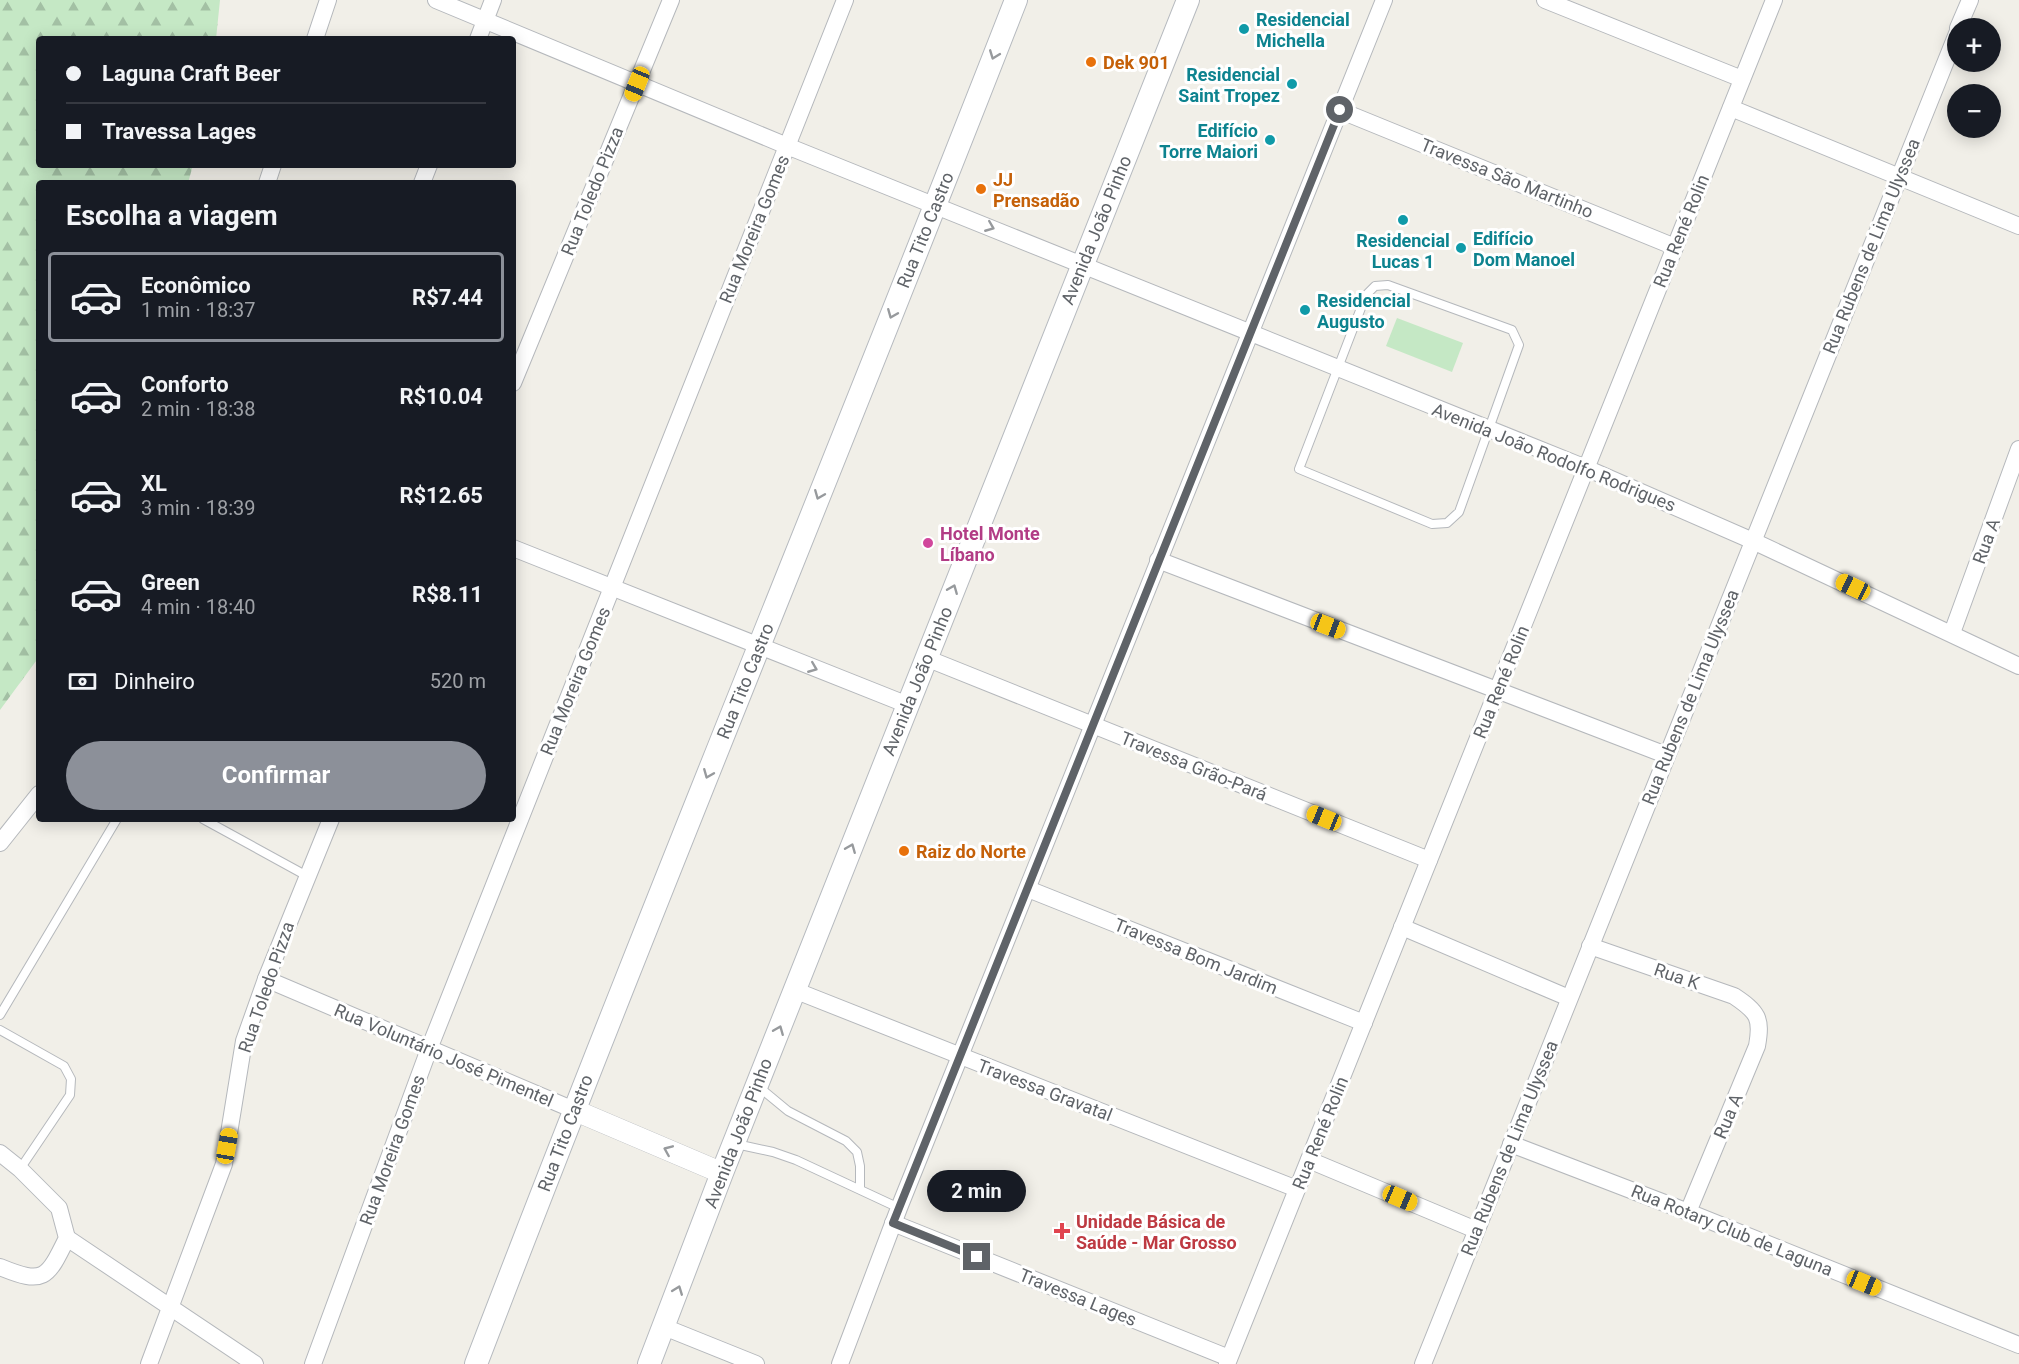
<!DOCTYPE html>
<html lang="pt">
<head>
<meta charset="utf-8">
<style>
  :root { --surface:#171b24; --page:#242831; --text:#f1f3f6; --muted:#9ea1a6; --line:#363941; --accent:#8c9099 }
  body { margin:0; font-family:Roboto,sans-serif; background:var(--page); color:var(--text); height:100vh; display:flex; flex-direction:column; font-size:22px; white-space:nowrap }
  * { box-sizing:border-box; margin:0 }
  p { font-size:20px; color:var(--muted) }
  .icon { flex:none; width:33px; height:33px; fill:none; stroke:currentColor; stroke-width:2; stroke-linecap:round; stroke-linejoin:round }
  .map { position:relative; flex:1; overflow:hidden }
  .drawer { position:absolute; left:36px; top:180px; width:480px; height:642px; display:flex; flex-direction:column; background:var(--surface); border-radius:6px; box-shadow:0 3px 15px #0003 }
  .drawer>* { flex:none }
  .banner { position:absolute; left:36px; top:36px; width:480px; height:132px; border-radius:6px; box-shadow:0 3px 15px #0003; display:grid; align-content:center; height:132px; padding:0 30px; background:var(--surface) }
  .tools { position:absolute; left:1947px; top:18px; display:grid; gap:12px }
  .tools a { display:grid; place-items:center; width:54px; height:54px; border-radius:50%; background:var(--surface); box-shadow:0 3px 15px #0003; font-size:30px }
  .end { position:absolute; width:27px; height:27px; margin:-14px; border:8px solid #5f6368; background:#fff; box-shadow:0 0 0 3px #fff }
  .from { border-radius:50% }
  .bubble { position:absolute; height:42px; border-radius:21px; background:var(--surface); box-shadow:0 3px 15px #0003; font-size:20px; font-weight:700; line-height:42px; text-align:center }
  .car { position:absolute; width:18px; height:36px; margin:-18px -9px; border-radius:8px; box-shadow:0 0 4px 2px #0007; background:linear-gradient(#f5c518 24%,#345 0 40%,#f5c518 0 76%,#345 0 86%,#f5c518 0) }
  .banner b { display:flex; align-items:center; gap:21px; height:57px; font-size:22px }
  .banner b+b { border-top:2px solid var(--line) }
  .banner i { width:15px; height:15px; background:var(--text) }
  ul { padding:0; list-style:none }
  li { display:flex; align-items:center; gap:18px; height:90px; margin:0 12px 9px; padding:0 18px; border:3px solid transparent; border-radius:6px }
  li div { flex:1 }
  li b { display:block; font-size:22px }
  li em { font-style:normal; font-weight:700 }
  li.active { border-color:var(--accent) }
  li>.icon { width:54px; height:54px; stroke-width:1.5 }
  h2 { padding:0 30px; font-size:27px; line-height:72px }
  .pay { display:flex; align-items:center; gap:15px; height:66px; padding:0 30px; font-size:22px }
  .pay p { margin-inline-start:auto }
  .button { display:flex; gap:12px; margin-top:auto; padding:12px 30px }
  .button a { flex:1; height:69px; border-radius:36px; background:var(--accent); color:#fff; font-size:24px; font-weight:700; line-height:69px; text-align:center }
  .map>svg:first-child { display:block }
  .forest { fill:url(#forest-firs) }
  .pitch { fill:#c5e8c5 }
  .lines { fill:none; stroke-linecap:round; stroke-linejoin:round }
  .service-casing { stroke:#b5b8bc; stroke-width:10 }
  .minor-casing { stroke:#b5b8bc; stroke-width:18 }
  .tertiary-casing { stroke:#b5b8bc; stroke-width:22 }
  .secondary-casing { stroke:#b6babf; stroke-width:24 }
  .service { stroke:#fff; stroke-width:8 }
  .minor { stroke:#fff; stroke-width:16 }
  .tertiary { stroke:#fff; stroke-width:21 }
  .secondary { stroke:#fff; stroke-width:22 }
  .oneway { stroke:#979a9d }
  .route { stroke:#5f6368; stroke-width:8 }
  .culture-dot { fill:#0f9aa8; stroke:#fff; stroke-width:2 }
  .food-dot { fill:#e8710a; stroke:#fff; stroke-width:2 }
  .hotel-dot { fill:#d1479c; stroke:#fff; stroke-width:2 }
  .health-dot { fill:#e0444e; stroke:#fff; stroke-width:2 }
  .labels { text-anchor:middle; dominant-baseline:central; stroke-width:6; stroke-linejoin:round; paint-order:stroke }
  .culture-label { font-size:18px; font-weight:bold; fill:#0d838f; stroke:#fff; text-anchor:start }
  .food-label { font-size:18px; font-weight:bold; fill:#c56008; stroke:#fff; text-anchor:start }
  .street-label { font-size:18px; fill:#5f6368; stroke:#fff }
  .hotel-label { font-size:18px; font-weight:bold; fill:#b23c85; stroke:#fff; text-anchor:start }
  .health-label { font-size:18px; font-weight:bold; fill:#be3a42; stroke:#fff; text-anchor:start }
</style>
</head>
<body>
<div class="map">
<svg width="2019" height="1364" viewBox="0 0 2019 1364">
  <defs>
    <pattern id="forest-firs" width="22" height="20" patternUnits="userSpaceOnUse" patternTransform="scale(1.5)"><rect width="22" height="20" fill="#c5e8c5"/><path d="M5 1l3.5 6h-7zM16 11l3.5 6h-7z" fill="#a3c0a4"/></pattern>
  </defs>
  <rect width="100%" height="100%" fill="#f1efe8"/>
  <polygon class="forest" points="0,0 220,0 216,39 39,39 39,165 193,165 188,183 39,183 39,657 0,710"/>
  <polygon class="pitch" points="1397,318 1463,343 1452,372 1386,346"/>
  <g class="lines">
    <defs>
      <g id="service">
        <polygon points="1388,285 1512,330 1519,345 1459,512 1447,523 1432,524 1299,469 1366,295 1375,286"/>
        <polyline points="203,819 307,876"/>
        <polyline points="0,1015 117,819"/>
        <polyline points="0,1030 64,1066 71,1079 70,1095 20,1169"/>
        <polyline points="759,1087 788,1111 846,1141 857,1152 860,1166 860,1188"/>
        <polyline points="736,1144 773,1152 796,1160 899,1208"/>
      </g>
      <g id="minor">
        <polyline points="436,0 787,146 1586,468 1753,541 2019,666"/>
        <polyline points="1545,0 1742,79"/>
        <polyline points="1958,28 1970,0"/>
        <polyline points="315,39 328,0"/>
        <polyline points="478,39 493,0"/>
        <polyline points="1731,108 2019,226"/>
        <polyline points="1339,110 1675,247"/>
        <polyline points="267,183 273,165"/>
        <polyline points="422,183 429,165"/>
        <polyline points="513,383 671,0"/>
        <polyline points="513,548 908,705"/>
        <polyline points="1158,560 1666,755"/>
        <polyline points="1952,633 2019,449"/>
        <polyline points="926,658 1429,860"/>
        <polyline points="0,843 39,794"/>
        <polyline points="1028,889 1364,1023"/>
        <polyline points="1402,927 1569,998"/>
        <path d="M1590 946 1734 996C1758 1012 1762 1018 1757 1046L1688 1212"/>
        <polyline points="266,979 574,1110"/>
        <polyline points="794,990 1297,1189"/>
        <polyline points="1511,1144 1688,1212 2019,1345"/>
        <path d="M0 1153 20 1169 59 1208 67 1238C47 1279 44 1285 0 1267"/>
        <polyline points="1309,1160 1476,1230"/>
        <polyline points="893,1223 1229,1358"/>
        <polyline points="67,1238 255,1364"/>
        <polyline points="664,1327 756,1364"/>
        <polyline points="149,1364 224,1164 244,1041 266,979 331,819"/>
        <polyline points="313,1364 429,1049 845,0"/>
        <polyline points="840,1364 899,1208 1384,0"/>
        <polyline points="1227,1364 1774,0"/>
        <polyline points="1423,1364 1958,31"/>
      </g>
      <polyline id="tertiary" points="574,1110 722,1173"/>
      <g id="secondary">
        <path d="M476 1364C651 907 838 456 1016 0"/>
        <polyline points="649,1364 722,1173 1188,0"/>
      </g>
    </defs>
    <use href="#service" class="service-casing"/>
    <use href="#minor" class="minor-casing"/>
    <use href="#tertiary" class="tertiary-casing"/>
    <use href="#secondary" class="secondary-casing"/>
    <use href="#service" class="service"/>
    <use href="#minor" class="minor"/>
    <use href="#tertiary" class="tertiary"/>
    <use href="#secondary" class="secondary"/>
  </g>
  <defs><path id="oneway-chevron" d="M-2-3.5L2.5 0L-2 3.5" fill="none" stroke-width="1.6" stroke-linecap="round" stroke-linejoin="round" transform="scale(1.5)"/></defs>
  <g class="oneway">
    <use href="#oneway-chevron" transform="translate(994 55) rotate(111)"/>
    <use href="#oneway-chevron" transform="translate(990 227) rotate(22)"/>
    <use href="#oneway-chevron" transform="translate(892 314) rotate(112)"/>
    <use href="#oneway-chevron" transform="translate(819 495) rotate(112)"/>
    <use href="#oneway-chevron" transform="translate(953 589) rotate(-68)"/>
    <use href="#oneway-chevron" transform="translate(813 668) rotate(22)"/>
    <use href="#oneway-chevron" transform="translate(708 774) rotate(112)"/>
    <use href="#oneway-chevron" transform="translate(851 848) rotate(-68)"/>
    <use href="#oneway-chevron" transform="translate(779 1030) rotate(-68)"/>
    <use href="#oneway-chevron" transform="translate(668 1150) rotate(-157)"/>
    <use href="#oneway-chevron" transform="translate(678 1290) rotate(-69)"/>
  </g>
  <g class="lines">
    <polyline class="route" points="977,1257 893,1223 1340,110"/>
  </g>
  <g class="culture-dot">
    <circle cx="1244" cy="29" r="6"/>
    <circle cx="1292" cy="84" r="6"/>
    <circle cx="1270" cy="140" r="6"/>
    <circle cx="1403" cy="220" r="6"/>
    <circle cx="1461" cy="248" r="6"/>
    <circle cx="1305" cy="310" r="6"/>
  </g>
  <g class="food-dot">
    <circle cx="1091" cy="62" r="6"/>
    <circle cx="981" cy="189" r="6"/>
    <circle cx="904" cy="851" r="6"/>
  </g>
  <circle class="hotel-dot" cx="928" cy="543" r="6"/>
  <path class="health-dot" d="M1059 1222h6v6h6v6h-6v6h-6v-6h-6v-6h6z"/>
  <g class="labels">
    <g class="culture-label">
      <text x="1256" y="19">Residencial<tspan x="1256" dy="21">Michella</tspan></text>
      <text x="1280" y="74" text-anchor="end">Residencial<tspan x="1280" dy="21">Saint Tropez</tspan></text>
      <text x="1258" y="130" text-anchor="end">Edifício<tspan x="1258" dy="21">Torre Maiori</tspan></text>
      <text x="1473" y="238">Edifício<tspan x="1473" dy="21">Dom Manoel</tspan></text>
      <text x="1403" y="240" text-anchor="middle">Residencial<tspan x="1403" dy="21">Lucas 1</tspan></text>
      <text x="1317" y="300">Residencial<tspan x="1317" dy="21">Augusto</tspan></text>
    </g>
    <g class="food-label">
      <text x="1103" y="62">Dek 901</text>
      <text x="993" y="179">JJ<tspan x="993" dy="21">Prensadão</tspan></text>
      <text x="916" y="851">Raiz do Norte</text>
    </g>
    <g class="street-label">
      <text transform="translate(1507 178) rotate(22)">Travessa São Martinho</text>
      <text transform="translate(592 191) rotate(-68)">Rua Toledo Pizza</text>
      <text transform="translate(754 229) rotate(-68)">Rua Moreira Gomes</text>
      <text transform="translate(925 230) rotate(-68)">Rua Tito Castro</text>
      <text transform="translate(1096 230) rotate(-68)">Avenida João Pinho</text>
      <text transform="translate(1681 231) rotate(-68)">Rua René Rolin</text>
      <text transform="translate(1871 246) rotate(-68)">Rua Rubens de Lima Ulyssea</text>
      <text transform="translate(1554 457) rotate(22)">Avenida João Rodolfo Rodrigues</text>
      <text transform="translate(1986 541) rotate(-70)">Rua A</text>
      <text transform="translate(575 681) rotate(-68)">Rua Moreira Gomes</text>
      <text transform="translate(745 681) rotate(-68)">Rua Tito Castro</text>
      <text transform="translate(917 681) rotate(-68)">Avenida João Pinho</text>
      <text transform="translate(1501 682) rotate(-68)">Rua René Rolin</text>
      <text transform="translate(1690 697) rotate(-68)">Rua Rubens de Lima Ulyssea</text>
      <text transform="translate(1194 766) rotate(22)">Travessa Grão-Pará</text>
      <text transform="translate(1196 956) rotate(22)">Travessa Bom Jardim</text>
      <text transform="translate(1677 976) rotate(19)">Rua K</text>
      <text transform="translate(266 987) rotate(-71)">Rua Toledo Pizza</text>
      <text transform="translate(444 1055) rotate(23)">Rua Voluntário José Pimentel</text>
      <text transform="translate(1045 1090) rotate(21)">Travessa Gravatal</text>
      <text transform="translate(1728 1116) rotate(-67)">Rua A</text>
      <text transform="translate(565 1133) rotate(-69)">Rua Tito Castro</text>
      <text transform="translate(738 1133) rotate(-69)">Avenida João Pinho</text>
      <text transform="translate(1320 1133) rotate(-68)">Rua René Rolin</text>
      <text transform="translate(1509 1148) rotate(-68)">Rua Rubens de Lima Ulyssea</text>
      <text transform="translate(392 1150) rotate(-70)">Rua Moreira Gomes</text>
      <text transform="translate(1732 1230) rotate(22)">Rua Rotary Club de Laguna</text>
      <text transform="translate(1078 1297) rotate(22)">Travessa Lages</text>
    </g>
    <g class="hotel-label">
      <text x="940" y="533">Hotel Monte<tspan x="940" dy="21">Líbano</tspan></text>
    </g>
    <g class="health-label">
      <text x="1076" y="1221">Unidade Básica de<tspan x="1076" dy="21">Saúde - Mar Grosso</tspan></text>
    </g>
  </g>
</svg>
<div class="tools">
<a>+</a>
<a>−</a>
</div>
<i class="end from" style="left:1340px;top:110px"></i>
<i class="end" style="left:977px;top:1257px"></i>
<div class="bubble" style="left:927px;top:1170px;width:99px">2 min</div>
<i class="car" style="left:637px;top:84px;rotate:202deg"></i>
<i class="car" style="left:1853px;top:587px;rotate:295deg"></i>
<i class="car" style="left:1328px;top:626px;rotate:111deg"></i>
<i class="car" style="left:1324px;top:818px;rotate:292deg"></i>
<i class="car" style="left:227px;top:1146px;rotate:10deg"></i>
<i class="car" style="left:1400px;top:1198px;rotate:113deg"></i>
<i class="car" style="left:1864px;top:1283px;rotate:112deg"></i>
<div class="banner">
<b><i class="from"></i>Laguna Craft Beer</b>
<b><i></i>Travessa Lages</b>
</div>
<section class="drawer">
<h2>Escolha a viagem</h2>
<ul>
<li class="active"><svg class="icon" aria-label="car" viewBox="0 0 24 24"><path d="M5 17H2v-5l4-1 3-4h7l3 4 3 1v5h-3M9 17h6M6 11h13"/><circle cx="7" cy="17" r="2"/><circle cx="17" cy="17" r="2"/></svg><div><b>Econômico</b><p>1 min · 18:37</p></div><em>R$7.44</em></li>
<li><svg class="icon" aria-label="car" viewBox="0 0 24 24"><path d="M5 17H2v-5l4-1 3-4h7l3 4 3 1v5h-3M9 17h6M6 11h13"/><circle cx="7" cy="17" r="2"/><circle cx="17" cy="17" r="2"/></svg><div><b>Conforto</b><p>2 min · 18:38</p></div><em>R$10.04</em></li>
<li><svg class="icon" aria-label="car" viewBox="0 0 24 24"><path d="M5 17H2v-5l4-1 3-4h7l3 4 3 1v5h-3M9 17h6M6 11h13"/><circle cx="7" cy="17" r="2"/><circle cx="17" cy="17" r="2"/></svg><div><b>XL</b><p>3 min · 18:39</p></div><em>R$12.65</em></li>
<li><svg class="icon" aria-label="car" viewBox="0 0 24 24"><path d="M5 17H2v-5l4-1 3-4h7l3 4 3 1v5h-3M9 17h6M6 11h13"/><circle cx="7" cy="17" r="2"/><circle cx="17" cy="17" r="2"/></svg><div><b>Green</b><p>4 min · 18:40</p></div><em>R$8.11</em></li>
</ul>
<div class="pay"><svg class="icon" aria-label="cash" viewBox="0 0 24 24"><path d="M3 7h18v10H3z"/><circle cx="12" cy="12" r="2"/></svg>Dinheiro<p>520 m</p></div>
<div class="button"><a>Confirmar</a></div>
</section>
</div>
</body>
</html>
